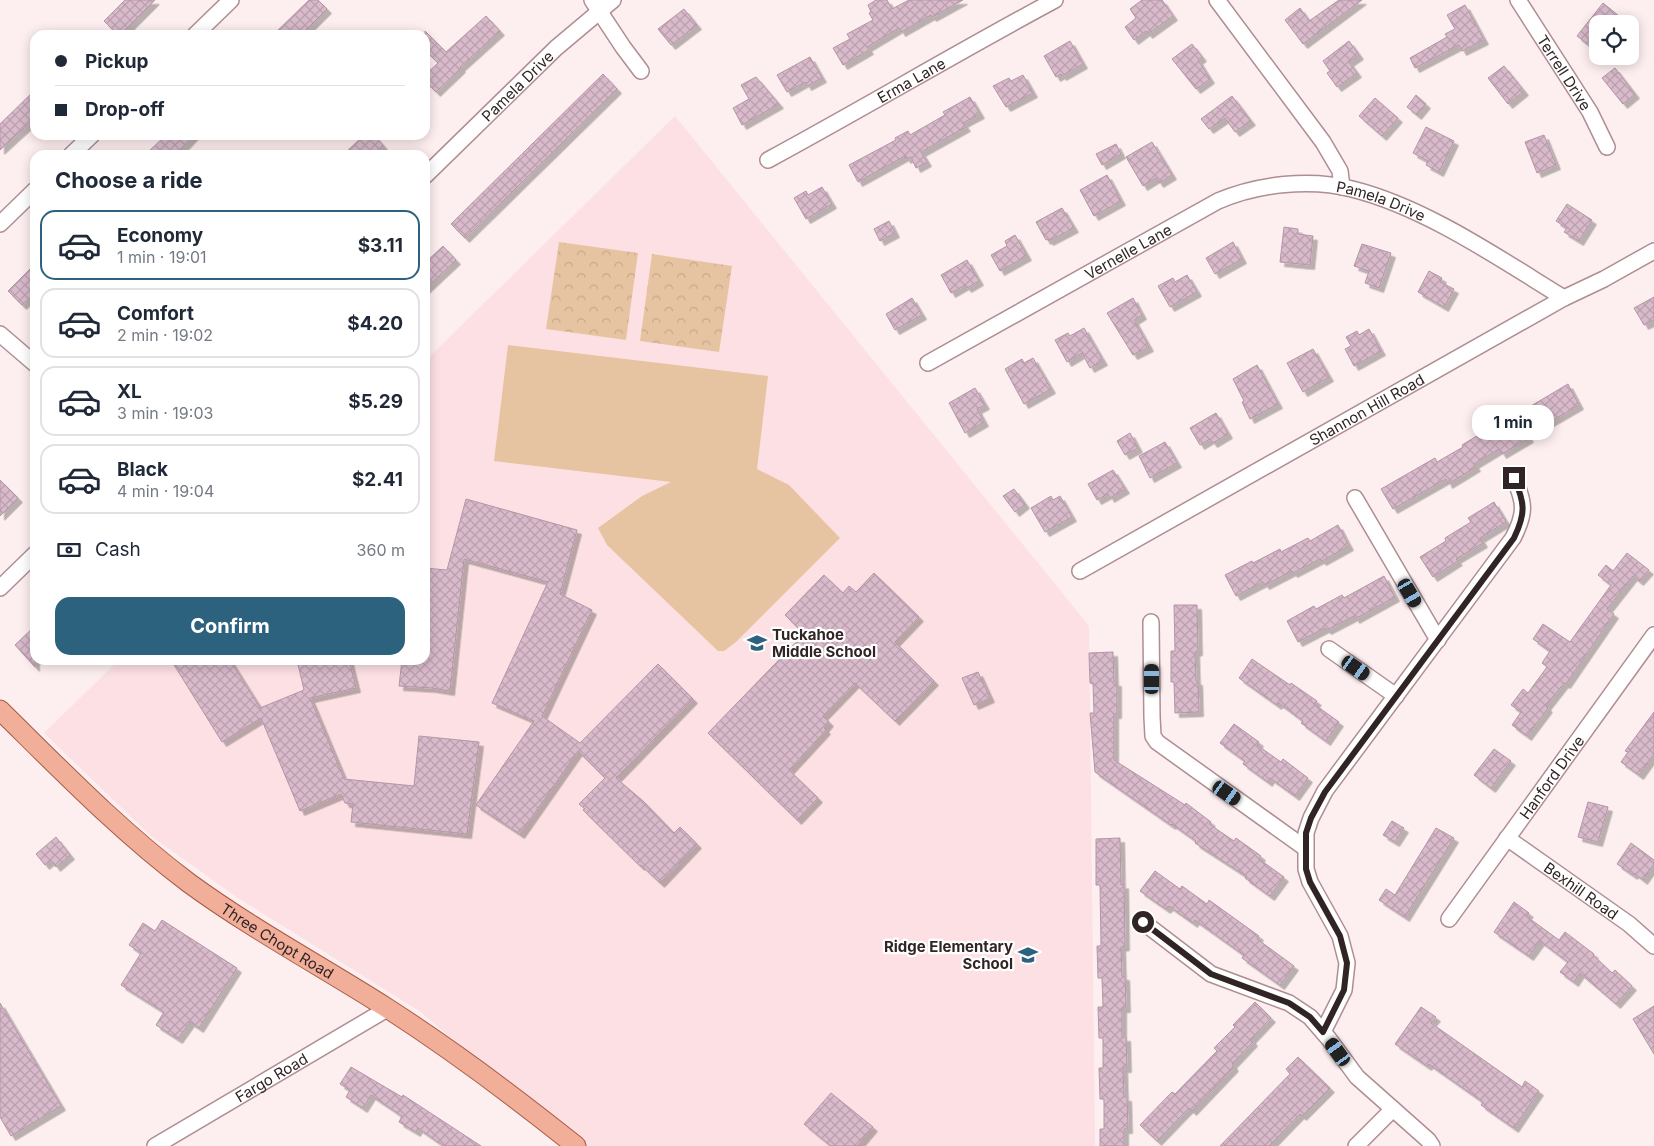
<!DOCTYPE html>
<html lang="en">
<head>
<meta charset="utf-8">
<style>
  :root { --surface:#fff; --page:#f2f2f3; --text:#1f2937; --muted:#747a83; --line:#e0e1e3; --accent:#2c627e }
  body { margin:0; font-family:Inter,sans-serif; background:var(--page); color:var(--text); height:100vh; display:flex; flex-direction:column; font-size:19px; white-space:nowrap }
  * { box-sizing:border-box; margin:0 }
  p { font-size:16px; color:var(--muted) }
  .icon { flex:none; width:28px; height:28px; fill:none; stroke:currentColor; stroke-width:2; stroke-linecap:round; stroke-linejoin:round }
  .map { position:relative; flex:1; overflow:hidden }
  .panel { position:absolute; left:30px; top:150px; width:400px; height:515px; display:flex; flex-direction:column; background:var(--surface); border-radius:15px; box-shadow:0 2px 12px #0003 }
  .panel>* { flex:none }
  .hud { position:absolute; left:30px; top:30px; width:400px; height:110px; border-radius:15px; box-shadow:0 2px 12px #0003; display:grid; align-content:center; height:110px; padding:0 25px; background:var(--surface) }
  .buttons { position:absolute; left:1589px; top:15px; display:grid; gap:10px }
  .buttons a { display:grid; place-items:center; width:50px; height:50px; border-radius:10px; background:var(--surface); box-shadow:0 2px 12px #0003; font-size:25px }
  .end { position:absolute; width:22px; height:22px; margin:-11px; border:6px solid #312425; background:#fff; box-shadow:0 0 0 2px #fff }
  .from { border-radius:50% }
  .bubble { position:absolute; height:35px; border-radius:15px; background:var(--surface); box-shadow:0 2px 12px #0003; font-size:16px; font-weight:700; line-height:35px; text-align:center }
  .car { position:absolute; width:15px; height:30px; margin:-15px -8px; border-radius:6px; box-shadow:0 0 4px 1px #0007; background:linear-gradient(#222 24%,#8ab4d8 0 40%,#222 0 76%,#8ab4d8 0 86%,#222 0) }
  .hud b { display:flex; align-items:center; gap:18px; height:48px; font-size:19px }
  .hud b+b { border-top:1px solid var(--line) }
  .hud i { width:12px; height:12px; background:var(--text) }
  ul { padding:0; list-style:none }
  li { display:flex; align-items:center; gap:15px; height:70px; margin:0 10px 8px; padding:0 15px; border:2px solid var(--line); border-radius:15px }
  li div { flex:1 }
  li b { display:block; font-size:19px }
  li em { font-style:normal; font-weight:700 }
  li.selected { border-color:var(--accent) }
  li>.icon { width:45px; height:45px; stroke-width:1.5 }
  h2 { padding:0 25px; font-size:22px; line-height:60px }
  .pay { display:flex; align-items:center; gap:12px; height:55px; padding:0 25px; font-size:19px }
  .pay p { margin-inline-start:auto }
  .action { display:flex; gap:10px; margin-top:auto; padding:10px 25px }
  .action a { flex:1; height:58px; border-radius:15px; background:var(--accent); color:#fff; font-size:20px; font-weight:700; line-height:58px; text-align:center }
  .map>svg:first-child { display:block }
  .built { fill:#fce0e3 }
  .green { fill:#e7c4a1 }
  .park { fill:url(#park-crowns) }
  .building { fill:url(#building-cross-hatch); stroke:#b396a6; filter:url(#shadow) }
  .lines { fill:none; stroke-linecap:round; stroke-linejoin:round }
  .minor-casing { stroke:#af8e92; stroke-width:18 }
  .major-casing { stroke:#a85b45; stroke-width:21 }
  .minor { stroke:#fff; stroke-width:15 }
  .major { stroke:#f1af9a; stroke-width:19 }
  .route { stroke:#312425; stroke-width:6 }
  .labels { text-anchor:middle; dominant-baseline:central; stroke-width:4.5; stroke-linejoin:round; paint-order:stroke }
  .street-label { font-size:15px; fill:#312425; stroke:#fff }
  .poi-label { font-size:15px; font-weight:bold; fill:#312425; stroke:#fff; text-anchor:start }
</style>
</head>
<body>
<div class="map">
<svg width="1654" height="1146" viewBox="0 0 1654 1146">
  <defs>
    <pattern id="park-crowns" width="20" height="18" patternUnits="userSpaceOnUse" patternTransform="scale(1.25)"><rect width="20" height="18" fill="#e7c4a1"/><path d="M2 6a3 3 0 1 1 6 0M12 15a3 3 0 1 1 6 0" fill="none" stroke="#c7a88a"/></pattern>
    <pattern id="building-cross-hatch" width="8" height="8" patternUnits="userSpaceOnUse" patternTransform="scale(1.25)"><rect width="8" height="8" fill="#d8bacb"/><path d="M0 0l8 8M0 8l8-8" fill="none" stroke="#baa0ae"/></pattern>
    <filter id="shadow"><feDropShadow dx="4.5" dy="4.5" stdDeviation="0" flood-color="#0004"/></filter>
  </defs>
  <rect width="100%" height="100%" fill="#fdeeef"/>
  <polygon class="built" points="675,116 1089,626 1095,1146 576,1146 421,1012 238,898 151,836 44,733 119,660 425,660 425,361"/>
  <polygon class="green" points="508,345 768,376 757,469 789,485 840,538 736,642 724,651 718,651 607,545 598,528 642,496 671,482 494,461"/>
  <g class="park">
    <polygon points="559,242 638,253 626,340 546,329"/>
    <polygon points="652,254 732,266 719,352 640,341"/>
  </g>
  <g class="building">
    <polygon points="125,0 155,0 120,35 118,35 104,21"/>
    <polygon points="309,0 318,0 327,9 301,35 273,35"/>
    <polygon points="876,0 887,0 892,9 909,0 963,0 932,17 931,15 901,32 899,28 867,47 869,50 843,65 833,48 850,39 847,34 873,20 869,13 871,12 868,5"/>
    <polygon points="1142,0 1162,0 1173,16 1148,34 1146,31 1134,40 1125,27 1136,18 1130,9"/>
    <polygon points="1339,0 1362,0 1303,44 1285,20 1300,8 1309,21"/>
    <polygon points="1603,3 1619,16 1614,18 1621,24 1598,24 1598,52 1577,36"/>
    <polygon points="1465,5 1484,40 1462,51 1459,45 1415,68 1410,58 1447,37 1445,34 1455,29 1447,15"/>
    <polygon points="684,9 697,25 671,45 658,29"/>
    <polygon points="486,16 500,31 460,67 461,68 436,92 425,81 425,75 438,63 425,50 425,31 446,52"/>
    <polygon points="1070,41 1083,64 1062,76 1061,74 1056,77 1044,56"/>
    <polygon points="1349,41 1359,55 1349,62 1357,73 1337,87 1327,73 1330,71 1323,61"/>
    <polygon points="1192,44 1202,57 1198,60 1210,79 1196,89 1172,59"/>
    <polygon points="810,57 822,78 807,86 805,82 787,92 777,75"/>
    <polygon points="1504,66 1524,91 1508,104 1488,78"/>
    <polygon points="1615,68 1635,94 1623,104 1602,78"/>
    <polygon points="603,74 617,89 465,238 451,224"/>
    <polygon points="1023,75 1033,93 1006,107 993,86 1009,78 1011,81"/>
    <polygon points="756,77 779,104 742,125 733,108 749,99 741,85"/>
    <polygon points="35,90 35,118 0,150 0,124"/>
    <polygon points="1416,95 1426,104 1417,115 1407,107"/>
    <polygon points="1232,96 1251,121 1235,132 1225,118 1209,129 1201,119"/>
    <polygon points="970,97 980,114 963,123 966,127 921,152 927,162 916,168 911,157 906,159 905,156 858,182 849,165 896,140 895,138 908,131 910,135 945,115 943,112"/>
    <polygon points="1375,98 1398,118 1382,136 1359,116"/>
    <polygon points="1426,127 1454,141 1439,172 1426,165 1428,161 1413,153"/>
    <polygon points="166,135 194,135 175,155 145,155"/>
    <polygon points="364,135 374,135 383,145 372,155 343,155"/>
    <polygon points="1544,135 1556,165 1537,173 1525,142"/>
    <polygon points="1152,142 1172,175 1159,183 1156,178 1143,186 1126,157"/>
    <polygon points="1116,144 1121,154 1102,165 1096,154"/>
    <polygon points="1107,175 1121,201 1094,216 1080,190"/>
    <polygon points="822,187 832,204 806,219 794,198 806,191 808,195"/>
    <polygon points="1567,204 1592,220 1579,241 1564,232 1567,228 1556,221"/>
    <polygon points="1062,208 1074,228 1049,241 1048,239 1046,240 1036,222"/>
    <polygon points="889,221 895,233 880,241 874,229"/>
    <polygon points="1284,227 1298,229 1298,234 1313,236 1310,265 1280,262"/>
    <polygon points="1015,235 1027,256 1000,271 991,255 1007,246 1005,241"/>
    <polygon points="1233,242 1242,259 1215,274 1206,258"/>
    <polygon points="1362,244 1391,253 1379,288 1365,283 1369,271 1354,266"/>
    <polygon points="443,246 456,260 425,289 425,263"/>
    <polygon points="967,260 979,281 967,288 965,285 951,293 941,275"/>
    <polygon points="35,264 35,293 22,305 8,291"/>
    <polygon points="1429,271 1442,278 1440,282 1454,289 1444,307 1418,292"/>
    <polygon points="1187,275 1197,292 1170,307 1158,286 1173,278 1175,282"/>
    <polygon points="1654,297 1654,320 1644,325 1634,308"/>
    <polygon points="912,298 922,315 895,330 886,314"/>
    <polygon points="1133,298 1142,315 1134,320 1149,347 1133,355 1107,313"/>
    <polygon points="1084,328 1103,361 1090,368 1082,353 1067,362 1055,340 1068,333 1070,336"/>
    <polygon points="1369,329 1381,351 1354,366 1345,349 1351,346 1346,337 1357,331 1359,335"/>
    <polygon points="1313,349 1329,377 1303,392 1287,363"/>
    <polygon points="1033,358 1051,389 1024,404 1005,369 1022,359 1024,363"/>
    <polygon points="1257,365 1278,404 1250,419 1242,402 1244,401 1233,379"/>
    <polygon points="1568,384 1579,405 1527,435 1529,438 1502,454 1499,449 1474,464 1476,467 1448,484 1446,479 1393,509 1381,489 1435,458 1437,462 1463,447 1462,445 1488,429 1490,432 1515,417 1514,416"/>
    <polygon points="975,388 985,405 977,409 984,422 965,433 949,403"/>
    <polygon points="1216,413 1228,434 1213,443 1210,439 1200,445 1190,428"/>
    <polygon points="1130,433 1138,448 1125,455 1117,441"/>
    <polygon points="1165,442 1177,463 1150,478 1139,456"/>
    <polygon points="1113,470 1125,489 1110,498 1108,494 1097,500 1088,484"/>
    <polygon points="0,480 18,498 0,516"/>
    <polygon points="1014,489 1025,504 1015,512 1003,496"/>
    <polygon points="1051,496 1053,500 1060,496 1072,517 1045,532 1031,508"/>
    <polygon points="466,499 577,530 560,594 592,610 542,716 580,743 658,664 693,699 616,778 643,801 674,833 680,827 697,844 660,883 641,865 640,866 583,810 585,809 579,804 605,778 578,751 520,834 476,805 534,721 492,703 548,582 464,559 450,691 432,688 399,686 402,660 425,660 425,568 447,570"/>
    <polygon points="1494,502 1506,522 1480,538 1483,543 1456,559 1458,561 1433,577 1420,557 1446,541 1445,538 1471,522 1468,518"/>
    <polygon points="1338,525 1349,546 1322,561 1320,559 1293,573 1292,571 1265,585 1263,582 1236,596 1225,575 1252,561 1253,563 1280,549 1281,552 1308,538 1310,541"/>
    <polygon points="1627,553 1649,570 1639,581 1633,576 1607,609 1614,614 1566,684 1564,683 1546,706 1548,708 1527,736 1512,725 1521,712 1511,705 1523,689 1528,693 1547,667 1542,663 1550,651 1533,639 1543,624 1570,642 1611,585 1598,575 1606,565 1613,571"/>
    <polygon points="874,573 919,617 895,642 934,681 895,721 855,683 823,716 829,722 824,728 826,730 789,770 818,798 797,820 708,733 804,634 785,615 824,575 843,593 849,586 856,592"/>
    <polygon points="1384,576 1395,597 1355,619 1354,616 1327,630 1325,628 1298,642 1287,621 1314,606 1316,609 1342,595 1344,598"/>
    <polygon points="1174,605 1197,605 1198,651 1195,652 1196,681 1198,681 1199,712 1175,713 1174,682 1171,682 1171,651 1175,651"/>
    <polygon points="35,626 35,667 15,645"/>
    <polygon points="1113,652 1114,682 1117,682 1117,714 1114,714 1114,760 1185,805 1186,803 1211,822 1209,824 1234,841 1236,838 1261,856 1259,859 1284,877 1270,896 1245,878 1246,876 1195,843 1196,841 1172,824 1171,825 1095,772 1090,713 1094,713 1093,684 1090,683 1089,653"/>
    <polygon points="1252,659 1290,685 1291,683 1317,701 1314,704 1339,722 1326,741 1301,723 1303,721 1279,703 1277,705 1239,678"/>
    <polygon points="171,660 230,660 260,708 304,690 297,660 349,660 356,688 310,698 344,779 414,786 419,736 479,742 467,834 351,822 353,804 345,803 341,794 300,811 261,718 222,742"/>
    <polygon points="978,672 990,698 974,705 962,678"/>
    <polygon points="1654,712 1654,754 1639,775 1621,762 1628,752 1625,751"/>
    <polygon points="1234,724 1259,742 1257,745 1281,762 1283,759 1308,778 1295,796 1270,778 1268,782 1243,764 1245,761 1220,743"/>
    <polygon points="1494,749 1511,761 1491,788 1474,775"/>
    <polygon points="1588,802 1608,807 1598,842 1578,837"/>
    <polygon points="1392,821 1404,828 1395,842 1383,835"/>
    <polygon points="1436,828 1454,838 1405,917 1379,900 1386,889 1395,895"/>
    <polygon points="56,837 70,855 56,867 51,860 45,865 36,854"/>
    <polygon points="1120,838 1121,885 1124,884 1125,946 1121,947 1122,976 1125,976 1126,1008 1122,1008 1122,1037 1126,1037 1127,1068 1123,1068 1124,1097 1127,1097 1128,1129 1124,1129 1124,1146 1100,1146 1100,1129 1104,1129 1104,1099 1100,1099 1099,1068 1103,1068 1103,1038 1099,1038 1098,1007 1103,1007 1102,978 1098,978 1097,946 1101,946 1100,885 1096,885 1096,839"/>
    <polygon points="1631,843 1654,860 1654,864 1643,880 1634,873 1633,875 1617,864"/>
    <polygon points="1155,871 1180,889 1182,886 1207,904 1209,900 1259,936 1257,939 1294,966 1280,985 1242,958 1244,955 1195,920 1193,923 1169,906 1166,909 1140,891"/>
    <polygon points="1514,902 1529,913 1526,916 1559,940 1565,932 1594,954 1593,955 1612,973 1615,970 1632,986 1616,1004 1580,973 1574,982 1560,972 1568,962 1540,941 1529,956 1494,932"/>
    <polygon points="162,920 237,968 199,1028 190,1022 178,1039 156,1025 164,1012 121,985 141,953 129,945 143,923 155,931"/>
    <polygon points="1255,1002 1271,1018 1251,1039 1253,1042 1232,1064 1234,1067 1192,1111 1189,1108 1157,1141 1140,1125 1172,1092 1175,1094 1217,1051 1214,1048 1235,1027 1233,1025"/>
    <polygon points="0,1003 61,1106 11,1136 0,1117"/>
    <polygon points="1654,1006 1654,1054 1633,1019"/>
    <polygon points="1421,1007 1436,1017 1431,1023 1522,1087 1525,1081 1539,1091 1514,1128 1481,1105 1483,1102 1429,1064 1427,1066 1395,1044"/>
    <polygon points="1298,1057 1330,1088 1302,1116 1300,1114 1269,1146 1220,1146 1290,1074 1286,1069"/>
    <polygon points="351,1067 402,1097 403,1095 481,1146 444,1146 418,1128 416,1132 399,1122 402,1116 371,1095 363,1108 346,1097 350,1090 340,1084"/>
    <polygon points="831,1093 873,1127 857,1146 831,1146 804,1124"/>
  </g>
  <g class="lines">
    <defs>
      <g id="minor">
        <polyline points="592,0 623,47 641,71"/>
        <polyline points="1217,0 1323,142 1340,171 1342,187"/>
        <path id="s1" d="M1518 0 1590 112 1607 147"/>
        <polyline points="195,35 231,0"/>
        <polyline points="71,155 92,135"/>
        <path id="s2" d="M768 160C864 108 958 52 1055 0"/>
        <path id="s3" d="M425 176 556 48 613 0"/>
        <polyline points="0,224 35,190"/>
        <polyline points="0,334 35,364"/>
        <path id="s4" d="M928 363 1218 201C1258 184 1310 178 1352 189 1425 207 1500 259 1564 298"/>
        <polyline points="1355,498 1438,640"/>
        <path id="s5" d="M1080 571 1564 298 1604 279 1654 251"/>
        <polyline points="0,588 35,554"/>
        <polyline points="1151,622 1152,717 1153,736 1157,742 1305,848"/>
        <polyline points="1329,649 1396,696"/>
        <path id="s6" d="M1507 838 1629 924 1654 946"/>
        <path id="s7" d="M1449 919 1654 635"/>
        <polyline points="1143,922 1211,974 1289,1003 1310,1017 1329,1039 1357,1077 1428,1140 1432,1146"/>
        <path d="M1323 1032 1344 990 1347 963 1340 936 1310 882 1306 869V833L1311 818 1325 791 1513 538C1526 513 1525 503 1514 478"/>
        <path id="s8" d="M155 1146 387 1009"/>
        <polyline points="1356,1146 1393,1109"/>
      </g>
      <g id="major">
        <path id="s9" d="M0 710C61 770 121 832 189 883 252 929 321 966 387 1008 452 1050 515 1097 576 1146"/>
      </g>
    </defs>
    <use href="#minor" class="minor-casing"/>
    <use href="#major" class="major-casing"/>
    <use href="#minor" class="minor"/>
    <use href="#major" class="major"/>
  </g>
  <g class="lines">
    <path class="route" d="M1143 922 1211 974 1289 1003 1310 1017 1323 1032 1344 990 1347 963 1340 936 1310 882 1306 869V833L1311 818 1325 792 1514 538C1526 513 1525 503 1514 478"/>
  </g>
  <defs>
    <symbol id="school-bare" viewBox="-9 -9 18 18"><path d="M0-5L7-2L0 1L-7-2ZM-4 1L0 2.5L4 1V4Q0 6-4 4Z" fill="#2c627e" stroke="#fff" stroke-width="2.5" paint-order="stroke"/></symbol>
  </defs>
  <g fill-rule="evenodd">
    <use href="#school-bare" x="743" y="629" width="28" height="28"/>
    <use href="#school-bare" x="1014" y="941" width="28" height="28"/>
  </g>
  <g class="labels">
    <g class="street-label">
      <text stroke="none"><textPath href="#s1" startOffset="86">Terrell Drive</textPath></text>
      <text stroke="none"><textPath href="#s2" startOffset="164">Erma Lane</textPath></text>
      <text stroke="none"><textPath href="#s3" startOffset="129">Pamela Drive</textPath></text>
      <text stroke="none"><textPath href="#s4" startOffset="500">Pamela Drive</textPath></text>
      <text stroke="none"><textPath href="#s4" startOffset="229">Vernelle Lane</textPath></text>
      <text stroke="none"><textPath href="#s5" startOffset="329">Shannon Hill Road</textPath></text>
      <text stroke="none"><textPath href="#s7" startOffset="175">Hanford Drive</textPath></text>
      <text stroke="none"><textPath href="#s6" startOffset="91">Bexhill Road</textPath></text>
      <text stroke="none"><textPath href="#s9" startOffset="362">Three Chopt Road</textPath></text>
      <text stroke="none"><textPath href="#s8" startOffset="135">Fargo Road</textPath></text>
    </g>
    <g class="poi-label">
      <text x="772" y="634">Tuckahoe<tspan x="772" dy="17">Middle School</tspan></text>
      <text x="1013" y="946" text-anchor="end">Ridge Elementary<tspan x="1013" dy="17">School</tspan></text>
    </g>
  </g>
</svg>
<div class="buttons">
<a><svg class="icon" aria-label="locate" viewBox="0 0 24 24"><circle cx="12" cy="12" r="6"/><path d="M12 2v4M12 18v4M2 12h4M18 12h4"/></svg></a>
</div>
<i class="end from" style="left:1143px;top:922px"></i>
<i class="end" style="left:1514px;top:478px"></i>
<div class="bubble" style="left:1472px;top:405px;width:82px">1 min</div>
<i class="car" style="left:1410px;top:593px;rotate:150deg"></i>
<i class="car" style="left:1356px;top:668px;rotate:125deg"></i>
<i class="car" style="left:1152px;top:679px;rotate:0deg"></i>
<i class="car" style="left:1227px;top:793px;rotate:125deg"></i>
<i class="car" style="left:1338px;top:1052px;rotate:324deg"></i>
<div class="hud">
<b><i class="from"></i>Pickup</b>
<b><i></i>Drop-off</b>
</div>
<section class="panel">
<h2>Choose a ride</h2>
<ul>
<li class="selected"><svg class="icon" aria-label="car" viewBox="0 0 24 24"><path d="M5 17H2v-5l4-1 3-4h7l3 4 3 1v5h-3M9 17h6M6 11h13"/><circle cx="7" cy="17" r="2"/><circle cx="17" cy="17" r="2"/></svg><div><b>Economy</b><p>1 min · 19:01</p></div><em>$3.11</em></li>
<li><svg class="icon" aria-label="car" viewBox="0 0 24 24"><path d="M5 17H2v-5l4-1 3-4h7l3 4 3 1v5h-3M9 17h6M6 11h13"/><circle cx="7" cy="17" r="2"/><circle cx="17" cy="17" r="2"/></svg><div><b>Comfort</b><p>2 min · 19:02</p></div><em>$4.20</em></li>
<li><svg class="icon" aria-label="car" viewBox="0 0 24 24"><path d="M5 17H2v-5l4-1 3-4h7l3 4 3 1v5h-3M9 17h6M6 11h13"/><circle cx="7" cy="17" r="2"/><circle cx="17" cy="17" r="2"/></svg><div><b>XL</b><p>3 min · 19:03</p></div><em>$5.29</em></li>
<li><svg class="icon" aria-label="car" viewBox="0 0 24 24"><path d="M5 17H2v-5l4-1 3-4h7l3 4 3 1v5h-3M9 17h6M6 11h13"/><circle cx="7" cy="17" r="2"/><circle cx="17" cy="17" r="2"/></svg><div><b>Black</b><p>4 min · 19:04</p></div><em>$2.41</em></li>
</ul>
<div class="pay"><svg class="icon" aria-label="cash" viewBox="0 0 24 24"><path d="M3 7h18v10H3z"/><circle cx="12" cy="12" r="2"/></svg>Cash<p>360 m</p></div>
<div class="action"><a>Confirm</a></div>
</section>
</div>
</body>
</html>
